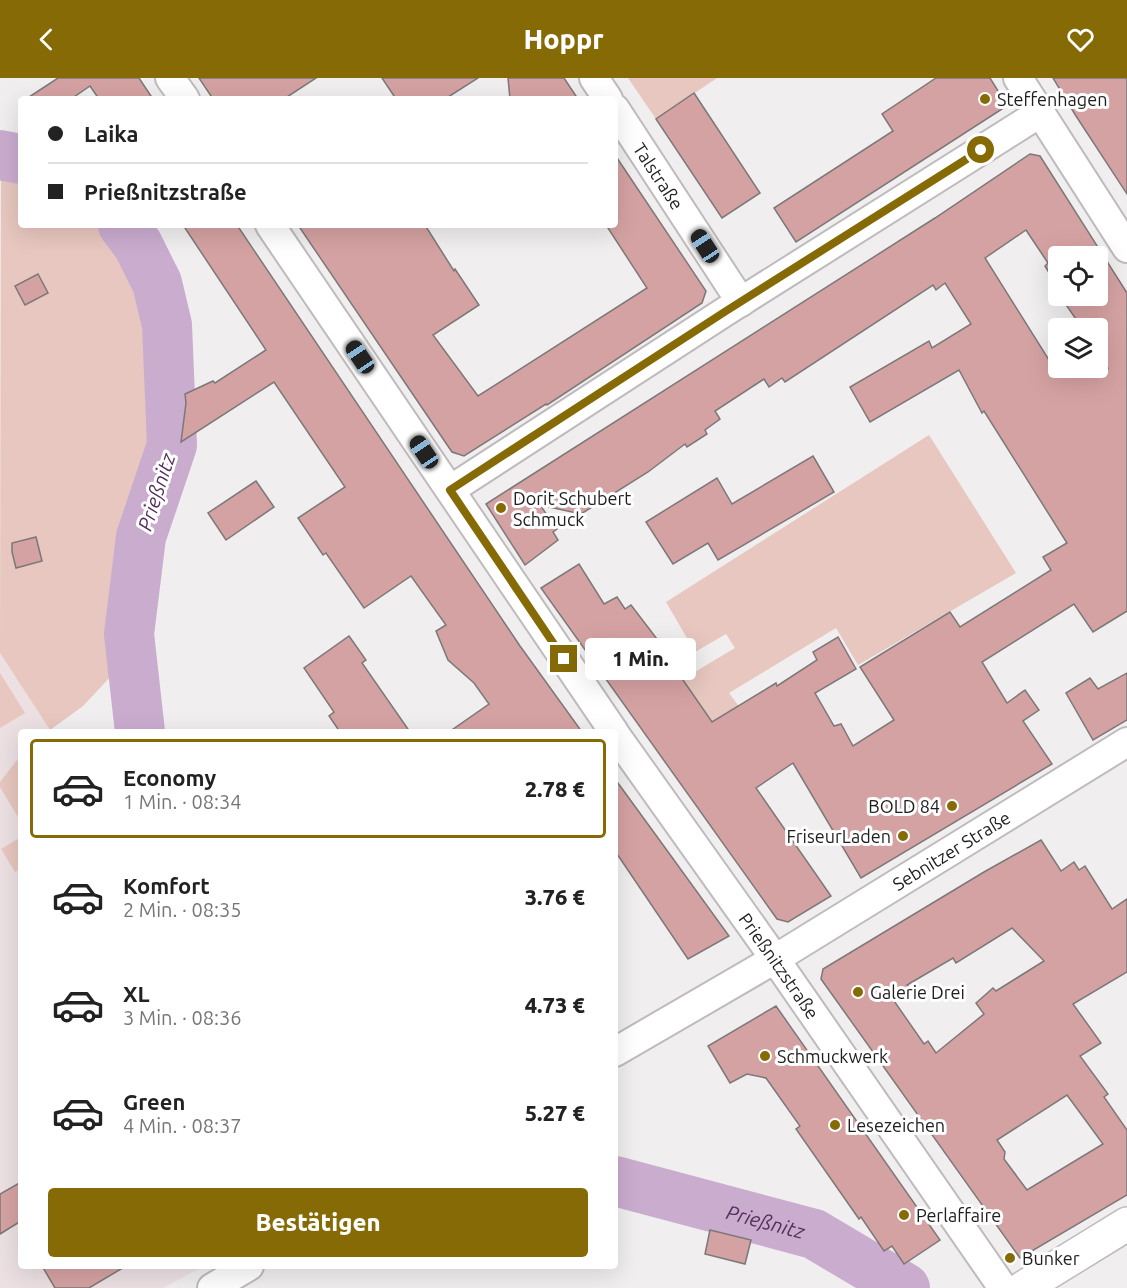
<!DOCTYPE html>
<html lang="de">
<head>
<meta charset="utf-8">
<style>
  :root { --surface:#fff; --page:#f2f2f2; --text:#222; --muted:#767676; --line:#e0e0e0; --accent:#856a05 }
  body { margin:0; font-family:Ubuntu,sans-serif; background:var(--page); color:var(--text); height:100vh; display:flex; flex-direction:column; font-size:22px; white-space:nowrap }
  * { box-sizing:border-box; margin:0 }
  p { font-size:20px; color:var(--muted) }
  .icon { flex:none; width:33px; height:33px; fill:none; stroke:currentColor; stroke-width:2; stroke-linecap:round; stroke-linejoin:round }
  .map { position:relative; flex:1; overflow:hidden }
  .drawer { position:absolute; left:18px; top:651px; width:600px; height:540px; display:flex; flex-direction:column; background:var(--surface); border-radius:6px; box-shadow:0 6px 24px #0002 }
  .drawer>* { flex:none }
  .hud { position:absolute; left:18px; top:18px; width:600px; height:132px; border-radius:6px; box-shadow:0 6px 24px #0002; display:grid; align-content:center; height:132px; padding:0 30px; background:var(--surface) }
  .fabs { position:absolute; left:1048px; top:168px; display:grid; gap:12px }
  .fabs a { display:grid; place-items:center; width:60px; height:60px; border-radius:6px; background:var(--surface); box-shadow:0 6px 24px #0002; font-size:30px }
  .end { position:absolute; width:27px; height:27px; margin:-14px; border:8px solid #856a05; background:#fff; box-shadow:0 0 0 3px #fff }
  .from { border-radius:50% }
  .bubble { position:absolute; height:42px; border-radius:6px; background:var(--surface); box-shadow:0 6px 24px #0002; font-size:20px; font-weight:800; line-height:42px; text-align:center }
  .car { position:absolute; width:18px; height:36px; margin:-18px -9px; border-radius:8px; box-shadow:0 0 4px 2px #0007; background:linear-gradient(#222 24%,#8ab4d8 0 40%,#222 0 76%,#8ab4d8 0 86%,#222 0) }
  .hud b { display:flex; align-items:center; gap:21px; height:57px; font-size:22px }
  .hud b+b { border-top:2px solid var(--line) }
  .hud i { width:15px; height:15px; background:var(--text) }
  ul { padding:10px 0 0; list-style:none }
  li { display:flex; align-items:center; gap:18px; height:99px; margin:0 12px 9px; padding:0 18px; border:3px solid transparent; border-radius:6px }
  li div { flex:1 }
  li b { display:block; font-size:22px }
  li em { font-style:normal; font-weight:800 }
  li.on { border-color:var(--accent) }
  li>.icon { width:54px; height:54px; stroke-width:1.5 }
  .primary-button { display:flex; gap:12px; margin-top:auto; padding:12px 30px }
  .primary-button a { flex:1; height:69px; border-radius:6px; background:var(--accent); color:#fff; font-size:24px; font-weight:800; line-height:69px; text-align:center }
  header { display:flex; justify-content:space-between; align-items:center; height:78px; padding:0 30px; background:var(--accent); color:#fff; font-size:27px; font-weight:800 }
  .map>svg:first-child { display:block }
  .built { fill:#ece0e3 }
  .green { fill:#e7c7bf }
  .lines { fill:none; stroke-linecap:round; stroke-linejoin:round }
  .river { stroke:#caaccf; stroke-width:50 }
  .building { fill:#d5a2a3; stroke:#7c7878; stroke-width:1.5; fill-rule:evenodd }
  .street-casing { stroke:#bfbbbc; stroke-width:32 }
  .secondary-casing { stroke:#bfbbbc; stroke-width:36 }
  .street { stroke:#fff; stroke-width:28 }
  .secondary { stroke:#fff; stroke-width:33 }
  .route { stroke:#856a05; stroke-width:8 }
  .poi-dot { fill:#856a05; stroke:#fff; stroke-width:2 }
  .labels { text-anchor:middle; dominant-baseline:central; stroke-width:6; stroke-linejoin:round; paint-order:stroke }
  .poi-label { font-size:18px; fill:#1f1e1e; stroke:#fff; text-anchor:start }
  .street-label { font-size:18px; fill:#1f1e1e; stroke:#fff }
  .water-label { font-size:20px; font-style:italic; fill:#562e5c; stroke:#fff }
</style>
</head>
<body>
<header><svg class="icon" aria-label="back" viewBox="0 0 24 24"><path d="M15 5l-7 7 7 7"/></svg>Hoppr<svg class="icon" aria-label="heart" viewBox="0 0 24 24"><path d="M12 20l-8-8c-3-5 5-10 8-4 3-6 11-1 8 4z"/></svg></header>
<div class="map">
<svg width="1127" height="1210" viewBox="0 0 1127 1210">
  <rect width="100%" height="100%" fill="#f1eeef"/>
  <polygon class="built" points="0,575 51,654 21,654 21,1188 204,1188 163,1210 0,1210"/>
  <g class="green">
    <polygon points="628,0 717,0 656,41"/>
    <polygon points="1,80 21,89 21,147 114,147 143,194 159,297 160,371 134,452 114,595 83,628 50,652 0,575"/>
    <polygon points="929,357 1016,495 858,587 836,550 729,615 755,650 723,668 678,604 735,570 726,556 695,574 666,524"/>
    <polygon points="0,595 25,635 0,650"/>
    <polygon points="21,677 21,744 0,709 0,704"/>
    <polygon points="21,759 21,791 15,794 1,771"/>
  </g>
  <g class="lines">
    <g class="river">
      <polyline points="0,77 21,81"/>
      <polyline points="123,147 138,167 157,205 167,247 172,367 141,459 129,556 140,654"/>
      <path id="s1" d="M615 1103 814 1156 905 1210"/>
    </g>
  </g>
  <g class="building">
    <polygon points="58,0 139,0 153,21 99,21 90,8 71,21 26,21"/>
    <polygon points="199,0 316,0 284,21 213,21"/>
    <polygon points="382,0 478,0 445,21 396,21"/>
    <polygon points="508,0 564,0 578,21 510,21"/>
    <polygon points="936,0 990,0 1003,21 1002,31 796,164 774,130 893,53 882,36"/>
    <polygon points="1053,0 1127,0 1127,116 1076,38"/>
    <polygon points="694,15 760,115 722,140 656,41"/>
    <path d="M1030 76 1040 78 1127 215V533L1093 554 1074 526 982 584 1007 625 1025 612 1039 632 1023 643 1052 686 861 800 793 685 756 710 831 818 788 844 777 841 541 510 579 486 604 526 617 519 625 531 631 527 686 599 683 602 712 644 776 605 777 608 817 582 813 574 838 559 856 591 815 615 834 648 841 646 853 668 894 642 860 589 950 534 960 549 1051 492 1043 479 1067 465 984 333 982 335 959 292 870 344 850 309 929 263 932 270 971 246 945 205 936 212 933 207 785 304 782 300 769 309 764 301 715 333 720 341 705 352 707 356 687 369 685 366 648 394 581 436 540 427 557 451 553 454 558 462 525 487 486 426 935 140ZM1026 152 1048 185 1045 188 1059 211V178H1098V218H1060L1082 250H1098V275L1108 290H1072L1059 298 985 180Z"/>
    <polygon points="615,77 706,213 702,225 547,327 546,326 464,378 452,374 298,147 425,147 454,193 455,191 479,227 433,257 478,318 647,210 606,147 615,147"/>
    <polygon points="183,147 237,147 520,568 582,654 449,654 489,626 474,605 448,582 436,553 446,547 411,498 364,530 326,475 323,477 298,440 345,409 274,304 181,364 186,325 185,316 213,303 215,305 266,272"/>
    <polygon points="38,196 48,215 25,227 15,208"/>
    <polygon points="813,378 834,414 718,482 708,465 673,486 646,444 717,400 732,426"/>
    <polygon points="256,403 274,429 226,462 208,435"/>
    <polygon points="36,459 42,483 16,490 12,474 12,465"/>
    <polygon points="349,558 366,582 362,585 410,654 340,654 329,638 334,634 304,590"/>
    <polygon points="1127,595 1127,642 1093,662 1066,615 1090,600 1098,611"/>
    <polygon points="615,701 658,760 729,858 688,881 615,773"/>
    <path d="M1041 762 1061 793 1074 784 1079 792 1085 788 1112 831 1127 821V894L1073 926 1101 965 1080 978 1108 1016 1104 1019 1127 1052V1117L1020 1180 821 901 823 891 984 794ZM1012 850 1044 883 996 913 993 910 976 925 984 936 936 975 928 963 924 966 892 920 909 909 907 907 953 880 956 885ZM1067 1017 1103 1066 1027 1112 1004 1081 1005 1074 997 1062Z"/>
    <polygon points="776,928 940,1162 904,1186 892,1168 884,1173 861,1139 859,1141 796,1051 800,1048 766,1000 747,996 730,1005 708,968"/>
    <polygon points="21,1104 21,1143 0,1156 0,1116"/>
    <polygon points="710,1152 751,1162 745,1186 705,1176"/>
    <polygon points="42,1188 126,1188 89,1210 55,1210"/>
  </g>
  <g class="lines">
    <defs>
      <g id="street">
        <polyline points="170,0 185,21"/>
        <polyline points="594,0 608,21"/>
        <polyline points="1018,0 1127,170"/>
        <path id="s2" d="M615 31 741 224"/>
        <polyline points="270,147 614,654"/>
        <polyline points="450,412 726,233 1040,35"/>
        <path id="s3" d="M615 656 775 881 1003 1210"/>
        <path id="s4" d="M615 974 775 881 1127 664"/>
        <polyline points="212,1210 249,1188"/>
      </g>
      <polyline id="secondary" points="1023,1210 1127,1146"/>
    </defs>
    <use href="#street" class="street-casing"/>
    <use href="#secondary" class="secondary-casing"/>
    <use href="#street" class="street"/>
    <use href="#secondary" class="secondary"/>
  </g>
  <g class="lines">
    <polyline class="route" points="564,581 450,412 726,233 981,72"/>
  </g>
  <g class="poi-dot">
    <circle cx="985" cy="21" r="6"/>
    <circle cx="501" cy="430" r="6"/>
    <circle cx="952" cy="728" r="6"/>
    <circle cx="903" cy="758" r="6"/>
    <circle cx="858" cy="914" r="6"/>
    <circle cx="765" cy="978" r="6"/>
    <circle cx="835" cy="1047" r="6"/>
    <circle cx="904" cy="1137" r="6"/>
    <circle cx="1010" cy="1180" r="6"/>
  </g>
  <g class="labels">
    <g class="poi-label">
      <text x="997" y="21">Steffenhagen</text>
      <text x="513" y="420">Dorit Schubert<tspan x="513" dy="21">Schmuck</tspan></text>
      <text x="940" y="728" text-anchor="end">BOLD 84</text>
      <text x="891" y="758" text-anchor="end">FriseurLaden</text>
      <text x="870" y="914">Galerie Drei</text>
      <text x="777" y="978">Schmuckwerk</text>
      <text x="847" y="1047">Lesezeichen</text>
      <text x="916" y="1137">Perlaffaire</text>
      <text x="1022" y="1180">Bunker</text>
    </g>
    <g class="street-label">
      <text stroke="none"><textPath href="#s2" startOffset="80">Talstraße</textPath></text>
      <text stroke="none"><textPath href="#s4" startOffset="392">Sebnitzer Straße</textPath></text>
      <text stroke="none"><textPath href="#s3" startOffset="284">Prießnitzstraße</textPath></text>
    </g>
    <g class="water-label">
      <text transform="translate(156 414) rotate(-72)">Prießnitz</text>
      <text stroke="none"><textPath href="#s1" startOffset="156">Prießnitz</textPath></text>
    </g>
  </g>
</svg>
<div class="fabs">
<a><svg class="icon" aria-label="locate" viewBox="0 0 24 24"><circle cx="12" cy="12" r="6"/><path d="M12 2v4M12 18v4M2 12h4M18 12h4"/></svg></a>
<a><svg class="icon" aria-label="layers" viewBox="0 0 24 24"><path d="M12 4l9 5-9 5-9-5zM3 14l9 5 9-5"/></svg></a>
</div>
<i class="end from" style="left:981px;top:72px"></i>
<i class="end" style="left:564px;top:581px"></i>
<div class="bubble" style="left:585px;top:560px;width:111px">1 Min.</div>
<i class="car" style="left:705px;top:168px;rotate:327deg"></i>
<i class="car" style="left:360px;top:279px;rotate:326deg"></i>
<i class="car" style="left:424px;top:374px;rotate:326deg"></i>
<div class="hud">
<b><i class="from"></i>Laika</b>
<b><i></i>Prießnitzstraße</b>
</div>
<section class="drawer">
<ul>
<li class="on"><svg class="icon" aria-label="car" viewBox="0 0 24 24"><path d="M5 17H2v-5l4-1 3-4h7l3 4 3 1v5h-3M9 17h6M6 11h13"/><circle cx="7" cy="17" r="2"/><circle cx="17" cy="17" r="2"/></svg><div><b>Economy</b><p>1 Min. · 08:34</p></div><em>2.78 €</em></li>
<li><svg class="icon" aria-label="car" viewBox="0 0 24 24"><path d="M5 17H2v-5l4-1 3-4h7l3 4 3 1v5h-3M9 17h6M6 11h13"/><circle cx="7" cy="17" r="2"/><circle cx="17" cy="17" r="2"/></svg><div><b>Komfort</b><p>2 Min. · 08:35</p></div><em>3.76 €</em></li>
<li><svg class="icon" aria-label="car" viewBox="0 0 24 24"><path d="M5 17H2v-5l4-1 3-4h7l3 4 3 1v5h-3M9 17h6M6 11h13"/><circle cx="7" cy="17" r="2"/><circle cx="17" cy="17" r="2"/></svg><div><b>XL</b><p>3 Min. · 08:36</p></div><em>4.73 €</em></li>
<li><svg class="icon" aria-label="car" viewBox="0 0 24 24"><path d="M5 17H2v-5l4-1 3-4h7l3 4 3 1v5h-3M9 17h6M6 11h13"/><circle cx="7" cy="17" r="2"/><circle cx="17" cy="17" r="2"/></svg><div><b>Green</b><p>4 Min. · 08:37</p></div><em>5.27 €</em></li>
</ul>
<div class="primary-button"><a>Bestätigen</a></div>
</section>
</div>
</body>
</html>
